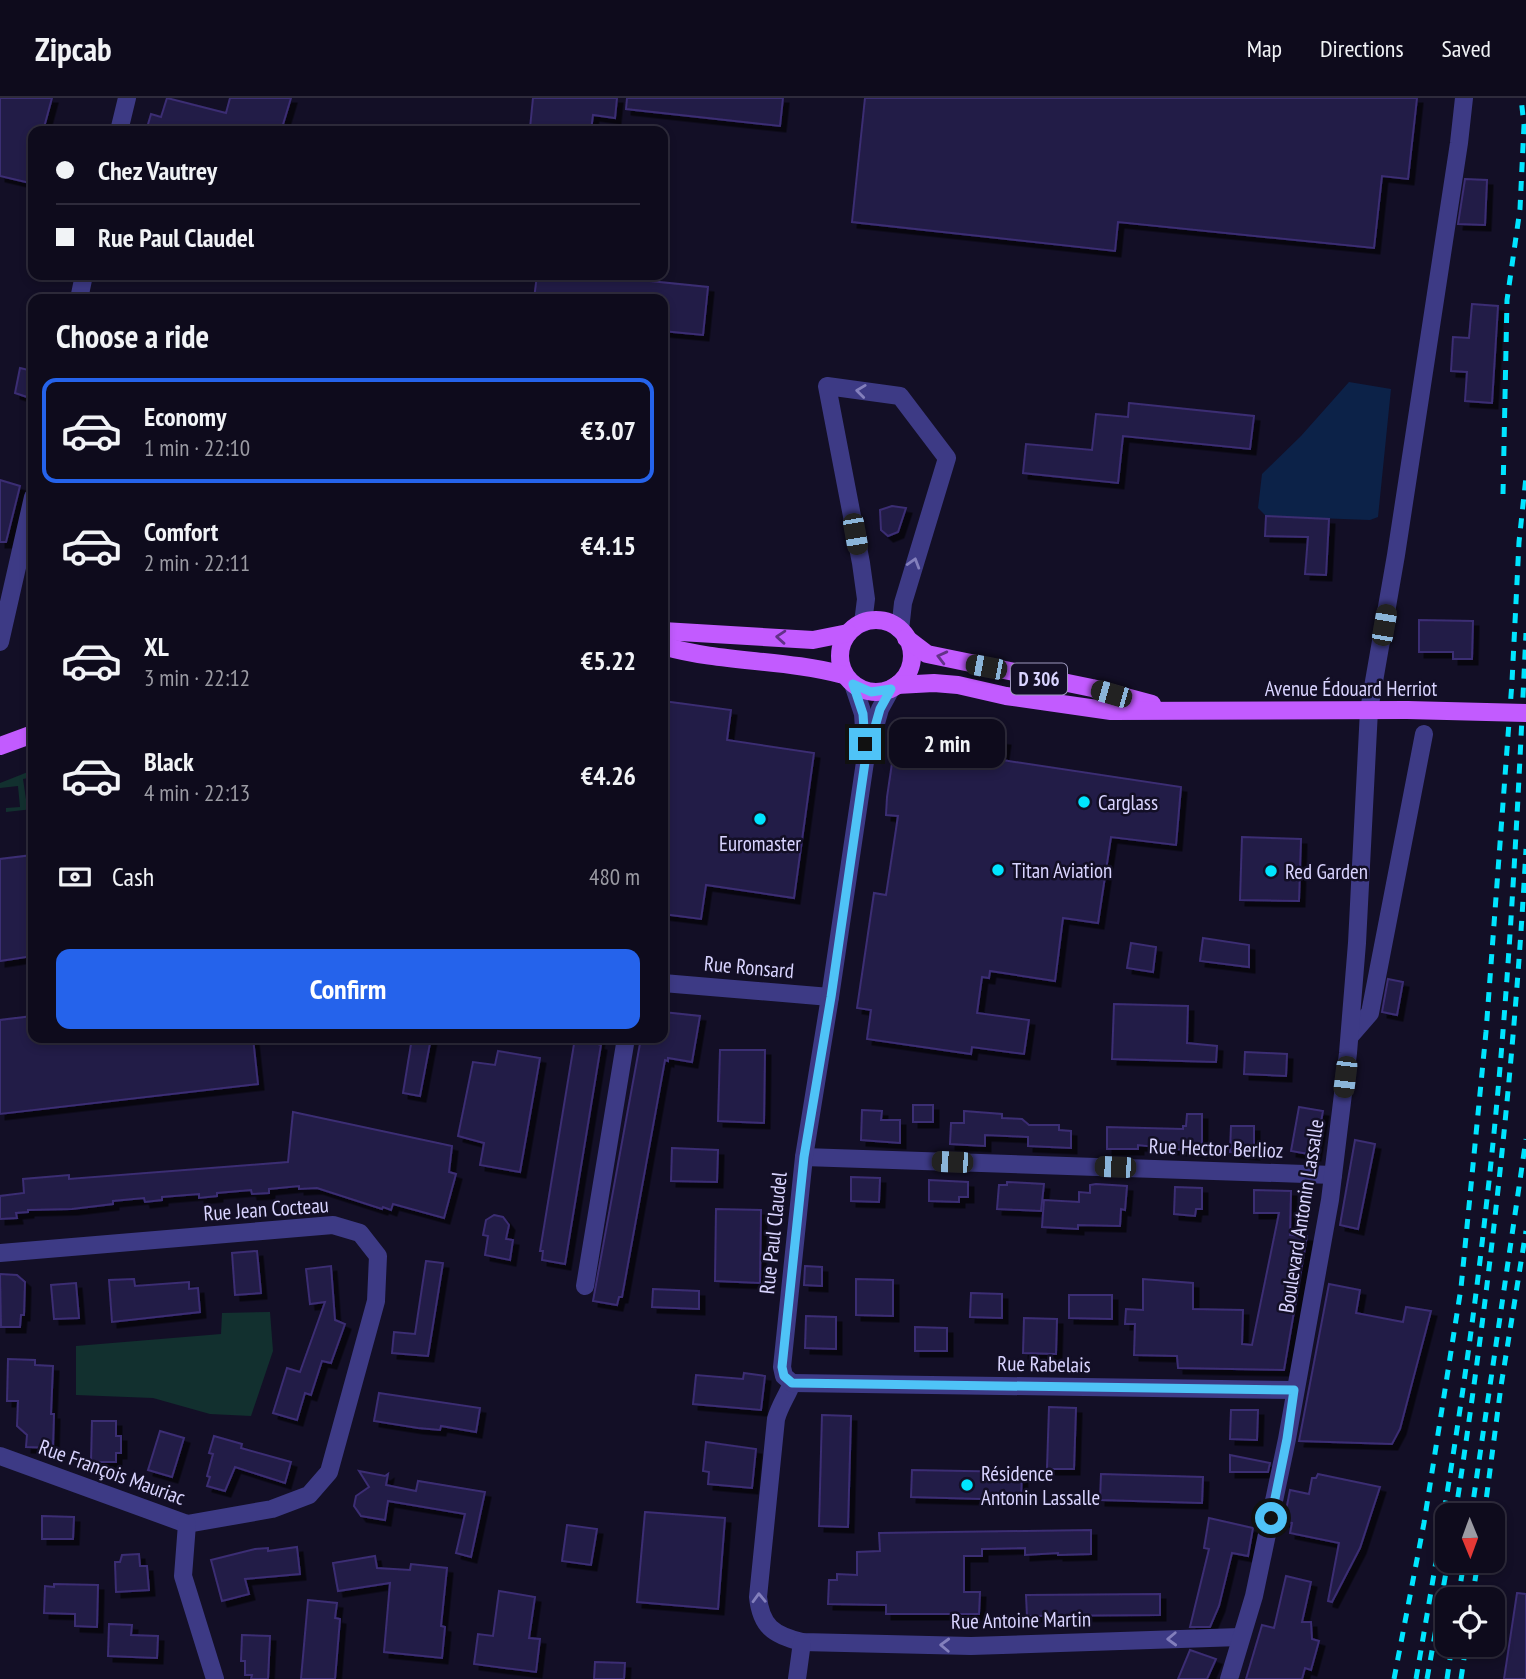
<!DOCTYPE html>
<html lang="en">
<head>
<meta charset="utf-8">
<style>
  :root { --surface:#0e0b1c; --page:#171425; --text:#f1f3f6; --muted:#9b9ba3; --line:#2e2b3b; --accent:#2563eb }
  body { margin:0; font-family:"PT Sans Narrow",sans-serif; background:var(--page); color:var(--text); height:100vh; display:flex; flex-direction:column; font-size:26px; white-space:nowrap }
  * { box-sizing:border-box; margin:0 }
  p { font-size:23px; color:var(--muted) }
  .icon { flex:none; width:38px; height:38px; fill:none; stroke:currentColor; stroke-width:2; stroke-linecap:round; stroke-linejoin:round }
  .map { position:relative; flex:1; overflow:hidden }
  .details { position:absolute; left:28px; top:196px; width:640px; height:749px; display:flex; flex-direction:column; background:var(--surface); border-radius:14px; box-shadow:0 4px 10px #0003,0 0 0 2px var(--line) }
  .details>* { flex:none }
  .banner { position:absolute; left:28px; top:28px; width:640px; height:154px; border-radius:14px; box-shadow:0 4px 10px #0003,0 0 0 2px var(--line); display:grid; align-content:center; height:154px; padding:0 28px; background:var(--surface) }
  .needle { width:46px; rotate:179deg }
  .tools { position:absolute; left:1435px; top:1405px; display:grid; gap:14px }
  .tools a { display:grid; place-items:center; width:70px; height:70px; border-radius:14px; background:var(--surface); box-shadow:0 4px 10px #0003,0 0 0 2px var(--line); font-size:35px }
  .end { position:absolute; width:32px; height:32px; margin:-16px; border:9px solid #4fc3f7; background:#111; box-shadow:0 0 0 4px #111 }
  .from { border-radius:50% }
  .bubble { position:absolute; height:49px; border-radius:14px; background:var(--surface); box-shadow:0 4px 10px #0003,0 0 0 2px var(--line); font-size:23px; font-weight:800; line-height:49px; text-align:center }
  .car { position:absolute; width:21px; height:42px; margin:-21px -10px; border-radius:9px; box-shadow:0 0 5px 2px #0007; background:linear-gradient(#222 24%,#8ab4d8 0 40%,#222 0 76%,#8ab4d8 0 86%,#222 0) }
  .banner b { display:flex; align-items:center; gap:24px; height:66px; font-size:26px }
  .banner b+b { border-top:2px solid var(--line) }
  .banner i { width:18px; height:18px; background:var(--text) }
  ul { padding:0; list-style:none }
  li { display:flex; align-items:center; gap:21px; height:105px; margin:0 14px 10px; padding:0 14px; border:4px solid transparent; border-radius:14px }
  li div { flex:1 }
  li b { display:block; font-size:26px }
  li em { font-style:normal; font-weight:800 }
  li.on { border-color:var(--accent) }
  li>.icon { width:63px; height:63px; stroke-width:1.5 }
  h2 { padding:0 28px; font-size:32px; line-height:84px }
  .pay { display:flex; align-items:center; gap:18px; height:77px; padding:0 28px; font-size:26px }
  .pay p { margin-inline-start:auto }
  .cta { display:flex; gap:14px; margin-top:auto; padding:14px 28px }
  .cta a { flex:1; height:80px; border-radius:14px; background:var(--accent); color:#fff; font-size:28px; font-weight:800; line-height:80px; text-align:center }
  header { display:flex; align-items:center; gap:42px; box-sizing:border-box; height:98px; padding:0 35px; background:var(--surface); border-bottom:2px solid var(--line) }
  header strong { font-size:33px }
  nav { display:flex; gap:38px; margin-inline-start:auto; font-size:24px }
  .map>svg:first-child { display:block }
  .green { fill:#12302f }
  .water { fill:#0c2248 }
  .building { fill:#241b47; stroke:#3b2d73; stroke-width:2; filter:url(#shadow) }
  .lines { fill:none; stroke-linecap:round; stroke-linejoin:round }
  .street { stroke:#3d3a85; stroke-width:18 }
  .primary { stroke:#c25bff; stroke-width:18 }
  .rail { stroke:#00e5ff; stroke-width:5; stroke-dasharray:10 9; stroke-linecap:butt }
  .primary-bridge { stroke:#c25bff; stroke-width:18 }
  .oneway { stroke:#837fbc }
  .oneway2 { stroke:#623188 }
  .route { stroke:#4fc3f7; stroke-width:9 }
  .poi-dot { fill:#00e5ff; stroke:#130f26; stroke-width:2.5 }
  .labels { text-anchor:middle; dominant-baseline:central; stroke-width:5; stroke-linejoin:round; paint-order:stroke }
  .shield { fill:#130f26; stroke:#9e99be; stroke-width:2 }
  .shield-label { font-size:19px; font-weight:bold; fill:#d9d4ff }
  .street-label { font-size:21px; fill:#d9d4ff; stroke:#130f26 }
  .poi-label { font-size:21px; fill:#d9d4ff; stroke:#130f26; text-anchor:start }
</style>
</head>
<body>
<header>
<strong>Zipcab</strong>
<nav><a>Map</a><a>Directions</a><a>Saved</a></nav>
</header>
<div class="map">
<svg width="1526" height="1581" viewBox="0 0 1526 1581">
  <defs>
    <filter id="shadow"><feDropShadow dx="5.5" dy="5.5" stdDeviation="0" flood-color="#0009"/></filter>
  </defs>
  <rect width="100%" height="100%" fill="#130f26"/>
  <g class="green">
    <polygon points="33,672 33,679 23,681 27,708 33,707 33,711 6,714 6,710 20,709 18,688 0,690 0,685"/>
    <polygon points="270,1214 273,1253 251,1318 210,1316 153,1300 76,1297 76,1248 221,1236 222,1215"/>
  </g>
  <polygon class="water" points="1349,284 1391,291 1378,419 1370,422 1266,418 1258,410 1262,376 1301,338"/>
  <g class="building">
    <polygon points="0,0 52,0 43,33 33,33 33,73 30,85 0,78"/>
    <polygon points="167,0 226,15 230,0 291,0 281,33 146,33 151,16 161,19"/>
    <polygon points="533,0 617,0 615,20 593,17 591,33 556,33 530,30"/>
    <polygon points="627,0 783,0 780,28 626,11"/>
    <polygon points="865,0 1417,0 1408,81 1382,78 1374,150 1118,124 1115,153 852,124"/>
    <polygon points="1465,81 1487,82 1485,127 1458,126"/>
    <polygon points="537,177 591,177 708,189 703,237 663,233 663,201 534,201"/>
    <polygon points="1472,206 1498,208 1492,305 1465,303 1467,274 1451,273 1453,239 1469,240"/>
    <polygon points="20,270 33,273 33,301 15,295"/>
    <polygon points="1129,305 1254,318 1250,351 1123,338 1118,385 1023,375 1026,346 1092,352 1096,316 1128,319"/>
    <polygon points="0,382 20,388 6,444 0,444"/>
    <polygon points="892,408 906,410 898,434 888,438 881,432 880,412"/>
    <polygon points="1266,418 1329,421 1326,477 1305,476 1308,439 1265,438"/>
    <polygon points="1419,522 1473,523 1472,561 1453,561 1453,554 1419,554"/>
    <polygon points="663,603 731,612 727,642 814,655 794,800 706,787 701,821 663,816"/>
    <polygon points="909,628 1005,642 1002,662 1181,689 1176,747 1111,739 1098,825 1063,820 1055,883 990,873 989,880 982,879 977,915 1029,922 1024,956 972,949 971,956 867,941 871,912 857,910 874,795 886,797 898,718 886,717 887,699 896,638"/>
    <polygon points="1242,739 1301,741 1299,803 1240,802"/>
    <polygon points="33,757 33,858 0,863 0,761"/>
    <polygon points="1203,840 1249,847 1249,869 1200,863"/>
    <polygon points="1131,845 1156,849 1153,874 1127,870"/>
    <polygon points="1388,881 1403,884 1397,917 1382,914"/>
    <polygon points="1114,906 1188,908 1187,945 1217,948 1216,964 1112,961"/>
    <polygon points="663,914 700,918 692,964 668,960 668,963 665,962 622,1199 619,1199 617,1207 593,1203 641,940 663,940"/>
    <polygon points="33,918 33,940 253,940 258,986 0,1016 0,922"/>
    <polygon points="412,940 431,940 420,998 403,995"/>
    <polygon points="575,940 599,940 598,946 601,947 565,1166 542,1162 543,1153 540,1153"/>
    <polygon points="720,952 765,952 764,1025 718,1023"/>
    <polygon points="498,953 540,960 520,1074 480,1067 484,1045 458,1038 473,964 495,967"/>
    <polygon points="1245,954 1287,956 1286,978 1244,976"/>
    <rect x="913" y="1007" width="20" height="17"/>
    <polygon points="1299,1009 1323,1013 1315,1057 1291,1053"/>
    <polygon points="862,1012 882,1013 881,1022 900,1022 900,1045 861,1042"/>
    <polygon points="964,1013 1002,1016 1002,1020 1022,1021 1029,1027 1059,1027 1059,1032 1071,1033 1071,1050 1028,1048 1028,1039 985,1037 985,1048 950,1046 951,1025 964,1025"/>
    <polygon points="293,1014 452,1048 449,1074 456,1076 444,1120 393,1106 391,1112 383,1109 382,1111 317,1090 299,1091 299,1088 269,1091 269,1095 252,1096 251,1092 217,1095 217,1098 199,1100 199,1096 162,1099 162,1102 145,1104 144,1100 113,1103 113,1106 72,1111 28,1112 28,1114 16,1115 17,1120 0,1121 0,1098 24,1095 23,1081 69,1077 69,1081 288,1064"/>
    <polygon points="1187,1016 1202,1016 1202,1054 1138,1047 1138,1051 1107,1051 1107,1029 1183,1031 1183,1028 1186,1028"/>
    <polygon points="1231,1028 1254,1028 1254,1056 1230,1054"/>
    <polygon points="1355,1042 1375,1046 1358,1131 1340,1127"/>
    <polygon points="672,1050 718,1052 717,1084 671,1083"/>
    <polygon points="851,1079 880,1080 879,1104 851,1103"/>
    <polygon points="929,1082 968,1084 968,1099 959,1099 959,1104 929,1103"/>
    <polygon points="1007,1084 1044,1086 1041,1113 997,1111 999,1087 1007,1087"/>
    <polygon points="1096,1086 1127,1088 1125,1112 1121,1111 1120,1128 1078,1127 1078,1131 1042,1129 1044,1102 1079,1104 1079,1094 1090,1095 1090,1087"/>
    <polygon points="1175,1089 1202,1090 1202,1111 1196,1111 1195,1118 1174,1116"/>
    <polygon points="1254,1092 1291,1093 1290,1137 1307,1138 1284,1272 1178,1270 1177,1258 1134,1257 1135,1226 1125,1226 1126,1211 1143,1212 1143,1181 1193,1185 1193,1211 1243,1212 1242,1246 1252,1247 1279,1115 1254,1115"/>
    <polygon points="716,1111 761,1112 760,1185 715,1183"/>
    <polygon points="494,1117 503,1119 509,1127 506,1141 513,1142 510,1162 485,1157 488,1138 483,1137 486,1122"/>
    <polygon points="257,1153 261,1195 235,1197 232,1155"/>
    <polygon points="426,1163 443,1165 428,1258 392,1255 394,1234 415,1236"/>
    <polygon points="331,1168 335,1222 345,1226 331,1265 322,1263 311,1297 305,1295 297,1322 273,1315 287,1270 300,1274 325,1204 310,1206 306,1171"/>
    <polygon points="805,1168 822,1169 822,1188 804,1187"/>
    <polygon points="0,1176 17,1177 25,1184 24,1217 21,1217 20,1229 1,1229"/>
    <polygon points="134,1181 135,1188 189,1184 189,1191 198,1190 200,1214 112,1224 109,1182"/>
    <polygon points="856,1181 893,1182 893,1218 856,1217"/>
    <polygon points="76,1185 79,1220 54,1221 51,1187"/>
    <polygon points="1329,1186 1360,1192 1356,1215 1403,1224 1406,1209 1431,1213 1400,1331 1392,1346 1299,1343"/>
    <polygon points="653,1191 699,1193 699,1211 652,1209"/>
    <polygon points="971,1195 1002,1196 1002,1220 970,1219"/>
    <polygon points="1069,1197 1112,1197 1112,1221 1069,1220"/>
    <polygon points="806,1218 836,1219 836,1251 805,1250"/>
    <polygon points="1024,1220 1057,1221 1056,1256 1023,1255"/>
    <polygon points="915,1229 947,1230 947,1253 915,1253"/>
    <polygon points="8,1261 35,1262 35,1267 53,1268 51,1316 54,1316 53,1350 26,1349 27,1337 17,1328 18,1303 7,1303"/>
    <polygon points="744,1275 765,1278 761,1312 693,1306 696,1277 743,1281"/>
    <polygon points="379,1295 480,1310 476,1334 441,1328 440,1332 418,1330 374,1323"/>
    <polygon points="1049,1309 1076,1310 1074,1371 1047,1371"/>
    <polygon points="1231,1312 1258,1312 1257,1342 1230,1341"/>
    <polygon points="822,1317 851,1318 848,1429 819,1428"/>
    <polygon points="92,1323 116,1323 116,1338 121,1338 121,1355 116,1355 116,1364 91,1364"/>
    <polygon points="160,1333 184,1340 172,1379 148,1372"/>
    <polygon points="214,1338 242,1346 241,1350 291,1364 285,1385 235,1369 225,1393 207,1388 210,1379 207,1378 213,1356 209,1355"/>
    <polygon points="706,1344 756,1351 752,1390 708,1386 709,1374 703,1373"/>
    <polygon points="1230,1357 1270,1365 1268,1374 1230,1374"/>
    <polygon points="912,1372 1022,1374 1021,1402 911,1399"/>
    <polygon points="359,1373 385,1378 388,1376 386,1387 416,1393 418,1383 485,1394 471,1459 456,1455 465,1416 388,1403 385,1422 361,1418 354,1408 356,1398 369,1389"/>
    <polygon points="1101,1376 1203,1379 1202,1405 1100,1402"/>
    <polygon points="1318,1376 1380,1389 1360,1450 1332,1504 1328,1503 1339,1445 1290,1435 1292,1425 1284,1423 1290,1392 1309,1396 1312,1380 1316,1380"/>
    <polygon points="645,1414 725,1420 718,1511 637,1504"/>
    <polygon points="42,1418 74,1419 73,1441 42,1441"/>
    <polygon points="1209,1420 1253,1430 1248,1458 1232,1455 1219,1508 1210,1529 1190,1529 1209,1451 1204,1450"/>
    <polygon points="567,1427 597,1431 591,1467 562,1463"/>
    <polygon points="1091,1432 1091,1456 1058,1457 1058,1455 1025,1457 1025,1450 982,1451 982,1458 964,1458 964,1494 980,1494 979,1516 886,1516 886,1507 828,1506 829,1482 837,1482 837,1476 857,1477 857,1454 880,1453 879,1435"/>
    <polygon points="297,1449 300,1476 245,1481 249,1496 222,1503 211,1462 255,1451 268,1450 268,1453"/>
    <polygon points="139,1456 140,1468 147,1468 149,1492 116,1494 115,1464 120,1464 122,1457"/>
    <polygon points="375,1458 377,1470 410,1472 411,1466 447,1470 441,1528 445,1529 442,1560 384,1554 390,1485 338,1493 333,1465"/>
    <polygon points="1286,1478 1311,1484 1302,1524 1311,1524 1312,1541 1319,1543 1311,1572 1305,1570 1302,1581 1246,1581 1262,1527 1274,1530"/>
    <polygon points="54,1486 98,1487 97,1529 75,1528 75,1516 44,1515 45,1488 54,1489"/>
    <polygon points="499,1493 535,1499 529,1540 540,1541 536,1574 474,1566 478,1536 493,1538"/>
    <polygon points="1517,1495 1526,1496 1526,1581 1504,1581"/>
    <polygon points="1160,1496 1160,1517 1027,1518 1026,1497"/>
    <polygon points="308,1502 337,1505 335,1520 340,1521 335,1581 301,1581"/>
    <polygon points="109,1526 132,1527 131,1537 158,1538 157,1560 108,1558"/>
    <polygon points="242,1537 270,1538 268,1581 251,1581 252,1577 245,1577 245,1563 241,1563"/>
    <polygon points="1190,1552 1216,1561 1207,1581 1178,1581"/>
    <polygon points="595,1564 625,1565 624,1581 594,1581"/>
  </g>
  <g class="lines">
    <g class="street">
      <polyline points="119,33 127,0"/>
      <polyline points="79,201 84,177"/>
      <polyline points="863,525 866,501 861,465 827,288 900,298 947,360 903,505 900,532"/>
      <polyline points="0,544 33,399"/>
      <polyline points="853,586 863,616 865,644"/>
      <polyline points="663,885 830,899"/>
      <polyline points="1350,938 1370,915 1424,636"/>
      <polyline points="804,1059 1333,1077"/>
      <polyline points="0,1155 333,1127 360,1135 378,1158 376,1203 329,1374 309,1397 272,1411 187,1426 0,1358"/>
      <polyline points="585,1188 626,940"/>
      <path d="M792 1285C787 1298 780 1307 776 1321L758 1499C761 1528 773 1537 802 1544L971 1548 1240 1539"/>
      <polyline points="792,1285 784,1278 782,1269 804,1059 830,899 865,664 880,611 891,591"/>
      <polyline points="792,1285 1294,1292"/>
      <polyline points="187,1426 183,1478 215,1581"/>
      <polyline points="797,1581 802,1544"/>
      <polyline points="1229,1581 1254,1498 1287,1341 1330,1102 1348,955 1357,845 1369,612 1396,457 1459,45 1464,0"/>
    </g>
    <g class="primary">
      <circle cx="876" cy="558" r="36"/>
      <polyline points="663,533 813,542 848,535"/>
      <polyline points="906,540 927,556 1092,590 1152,606"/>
      <path d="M663 548C722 565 785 561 844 577"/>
      <polyline points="897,587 934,585 958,587 1006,598 1111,613 1407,612"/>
      <polyline points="0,648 33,636"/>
    </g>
    <g class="rail">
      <polyline points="1503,396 1507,202 1520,111 1524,27 1521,0"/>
      <path d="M1455 1418C1489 1196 1514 974 1526 751"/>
      <polyline points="1471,1418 1526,1041"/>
      <polyline points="1484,1418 1501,1288 1526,1133"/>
      <polyline points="1458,1502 1464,1463"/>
      <polyline points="1472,1502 1478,1463"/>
      <polyline points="1394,1581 1424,1425 1461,1190 1486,934 1512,584 1519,444 1526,379"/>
      <path d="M1416 1581C1443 1425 1469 1268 1486 1110 1508 919 1517 726 1526 535"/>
      <polyline points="1427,1581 1448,1463"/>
      <polyline points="1447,1581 1452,1547"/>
      <polyline points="1461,1581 1466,1547"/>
    </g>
    <polyline class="primary-bridge" points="1407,612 1526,615"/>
  </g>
  <defs><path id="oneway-chevron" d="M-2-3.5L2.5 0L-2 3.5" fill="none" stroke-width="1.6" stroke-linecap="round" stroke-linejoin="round" transform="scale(1.75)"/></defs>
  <g class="oneway">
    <use href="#oneway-chevron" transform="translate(861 293) rotate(-173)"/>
    <use href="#oneway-chevron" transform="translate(914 465) rotate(-73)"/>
    <use href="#oneway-chevron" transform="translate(759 1500) rotate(-92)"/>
    <use href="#oneway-chevron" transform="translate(1172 1541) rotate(178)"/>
    <use href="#oneway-chevron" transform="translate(945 1547) rotate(-178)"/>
  </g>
  <g class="oneway2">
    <use href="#oneway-chevron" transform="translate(781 539) rotate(-176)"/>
    <use href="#oneway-chevron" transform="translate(942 559) rotate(-166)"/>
  </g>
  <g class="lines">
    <polyline class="route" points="865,646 863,616 853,586 871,594 891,591 880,611 865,664 831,899 804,1059 782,1269 784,1278 792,1285 1294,1292 1287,1341 1271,1420"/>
  </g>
  <g class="poi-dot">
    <circle cx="1084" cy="704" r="7"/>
    <circle cx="760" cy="721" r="7"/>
    <circle cx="998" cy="772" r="7"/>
    <circle cx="1271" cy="773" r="7"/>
    <circle cx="967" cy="1387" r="7"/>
  </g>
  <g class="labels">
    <rect class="shield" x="1011" y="565.5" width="56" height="31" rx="5"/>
    <g class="shield-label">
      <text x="1039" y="581">D 306</text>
    </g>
    <g class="street-label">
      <text x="1351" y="590">Avenue Édouard Herriot</text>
      <text transform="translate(749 869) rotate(5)">Rue Ronsard</text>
      <text transform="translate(1216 1050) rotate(2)">Rue Hector Berlioz</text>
      <text transform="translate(266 1111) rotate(-4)">Rue Jean Cocteau</text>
      <text transform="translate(1301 1118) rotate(-81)">Boulevard Antonin Lassalle</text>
      <text transform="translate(773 1135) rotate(-84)">Rue Paul Claudel</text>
      <text transform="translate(1044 1266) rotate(1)">Rue Rabelais</text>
      <text transform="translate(112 1374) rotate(20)">Rue François Mauriac</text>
      <text transform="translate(1021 1522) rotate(-1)">Rue Antoine Martin</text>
    </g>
    <g class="poi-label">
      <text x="1098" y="704">Carglass</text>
      <text x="760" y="745" text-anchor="middle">Euromaster</text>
      <text x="1012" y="772">Titan Aviation</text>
      <text x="1285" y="773">Red Garden</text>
      <text x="981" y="1375">Résidence<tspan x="981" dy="24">Antonin Lassalle</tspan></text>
    </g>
  </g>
</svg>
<div class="tools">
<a><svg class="needle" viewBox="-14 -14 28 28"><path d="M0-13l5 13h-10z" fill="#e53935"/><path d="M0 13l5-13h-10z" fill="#9b9ba3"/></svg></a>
<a><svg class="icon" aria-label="locate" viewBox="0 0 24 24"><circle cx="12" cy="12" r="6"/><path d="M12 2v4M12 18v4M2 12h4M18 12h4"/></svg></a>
</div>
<i class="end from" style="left:1271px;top:1420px"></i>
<i class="end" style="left:865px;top:646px"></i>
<div class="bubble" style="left:889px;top:621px;width:116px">2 min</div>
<i class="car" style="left:855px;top:436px;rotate:170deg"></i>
<i class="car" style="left:1384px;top:527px;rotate:10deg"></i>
<i class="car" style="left:986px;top:569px;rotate:281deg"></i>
<i class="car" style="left:1111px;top:596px;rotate:286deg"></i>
<i class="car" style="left:1345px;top:979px;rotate:187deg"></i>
<i class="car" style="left:952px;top:1064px;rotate:272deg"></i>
<i class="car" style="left:1115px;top:1069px;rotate:272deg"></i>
<div class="banner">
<b><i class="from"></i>Chez Vautrey</b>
<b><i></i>Rue Paul Claudel</b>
</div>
<section class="details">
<h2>Choose a ride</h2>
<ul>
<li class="on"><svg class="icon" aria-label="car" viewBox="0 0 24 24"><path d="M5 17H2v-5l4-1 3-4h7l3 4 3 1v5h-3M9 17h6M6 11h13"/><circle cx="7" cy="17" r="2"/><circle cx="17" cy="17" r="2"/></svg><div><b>Economy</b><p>1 min · 22:10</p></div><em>€3.07</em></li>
<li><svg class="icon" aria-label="car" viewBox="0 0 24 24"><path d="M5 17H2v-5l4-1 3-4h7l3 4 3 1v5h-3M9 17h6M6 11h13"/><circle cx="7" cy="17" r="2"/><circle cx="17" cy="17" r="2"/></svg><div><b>Comfort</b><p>2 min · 22:11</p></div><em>€4.15</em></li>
<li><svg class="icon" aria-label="car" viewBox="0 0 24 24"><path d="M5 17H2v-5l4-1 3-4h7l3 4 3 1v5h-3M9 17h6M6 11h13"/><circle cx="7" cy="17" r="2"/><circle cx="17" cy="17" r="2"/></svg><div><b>XL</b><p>3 min · 22:12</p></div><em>€5.22</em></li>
<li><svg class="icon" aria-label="car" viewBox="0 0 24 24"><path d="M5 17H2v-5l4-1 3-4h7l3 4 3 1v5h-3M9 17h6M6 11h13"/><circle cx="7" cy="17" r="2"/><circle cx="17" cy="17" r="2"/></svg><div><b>Black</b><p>4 min · 22:13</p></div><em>€4.26</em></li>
</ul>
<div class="pay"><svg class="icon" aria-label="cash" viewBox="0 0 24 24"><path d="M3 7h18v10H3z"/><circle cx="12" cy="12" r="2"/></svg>Cash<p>480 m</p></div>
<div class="cta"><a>Confirm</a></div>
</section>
</div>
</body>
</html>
